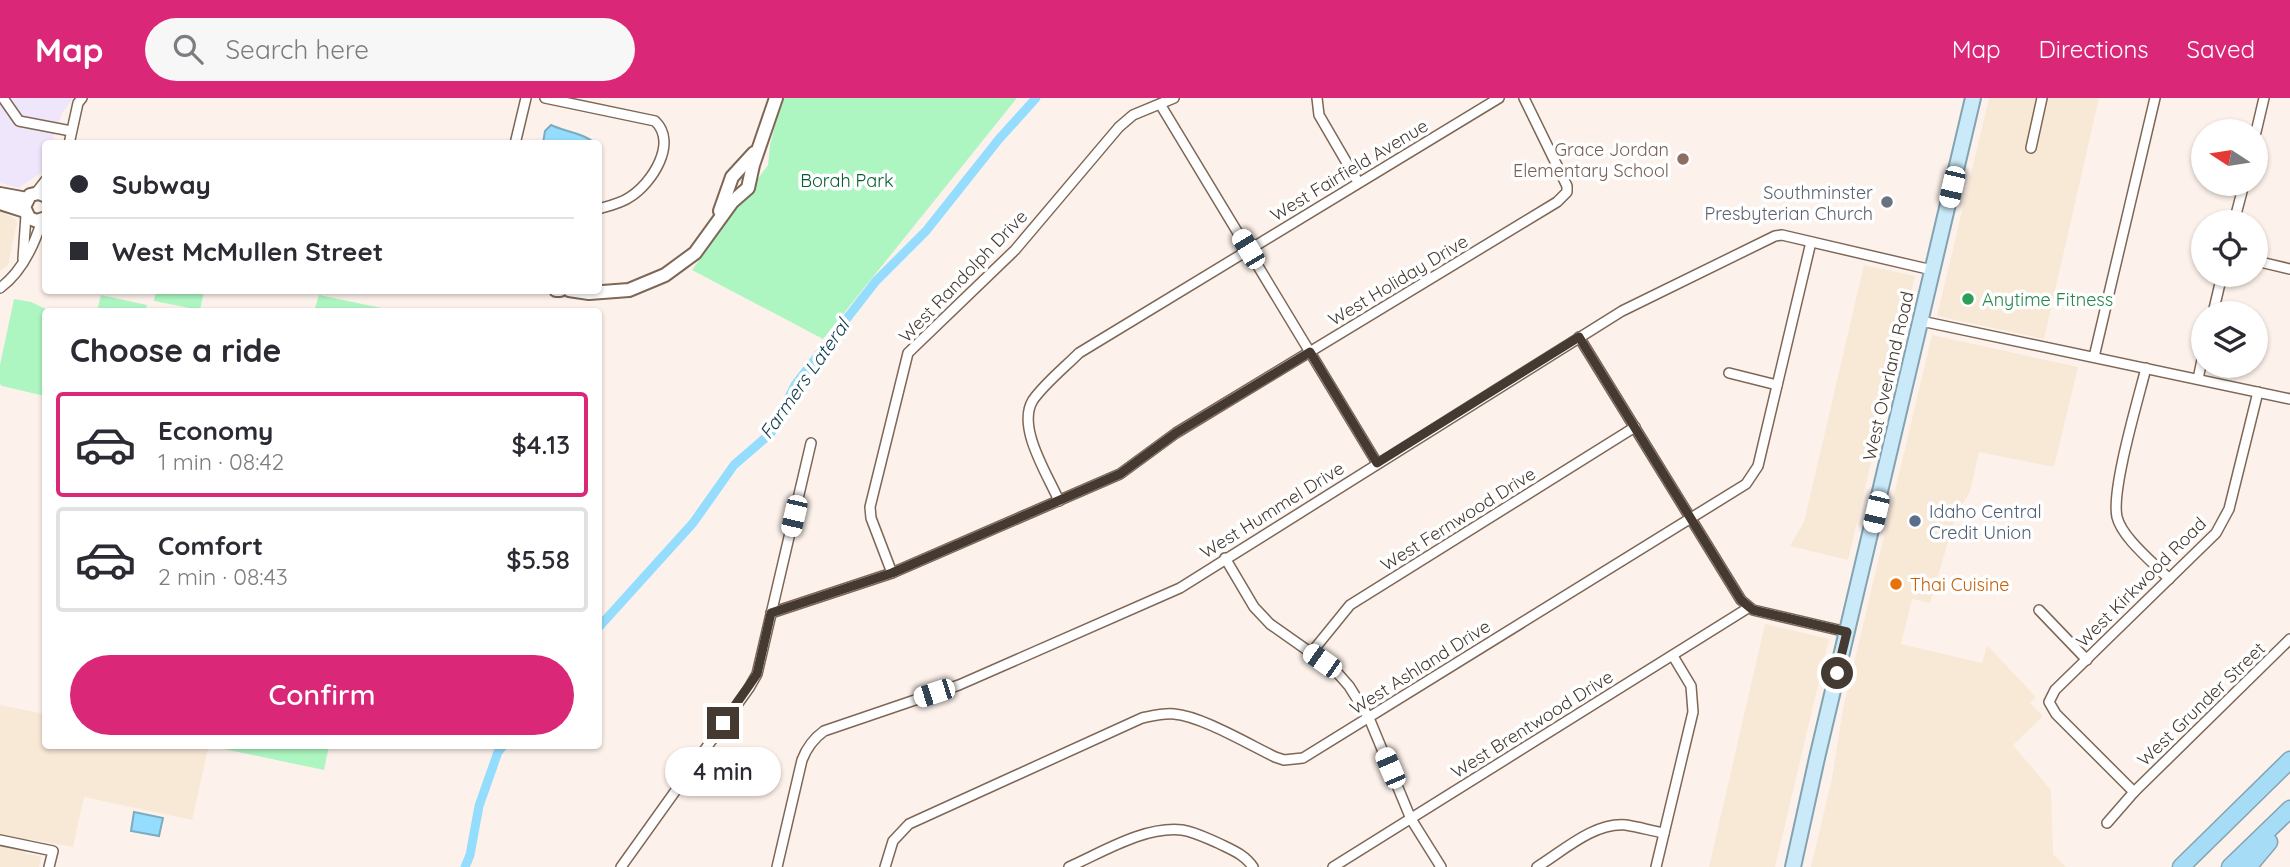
<!DOCTYPE html>
<html lang="en">
<head>
<meta charset="utf-8">
<style>
  :root { --surface:#fff; --page:#f7f7f7; --text:#2b2b33; --muted:#7c7c81; --line:#e1e1e2; --accent:#db2777 }
  body { margin:0; font-family:Quicksand,sans-serif; background:var(--page); color:var(--text); height:100vh; display:flex; flex-direction:column; font-size:26px; white-space:nowrap }
  * { box-sizing:border-box; margin:0 }
  p { font-size:23px; color:var(--muted) }
  .icon { flex:none; width:38px; height:38px; fill:none; stroke:currentColor; stroke-width:2; stroke-linecap:round; stroke-linejoin:round }
  .map { position:relative; flex:1; overflow:hidden }
  .sheet { position:absolute; left:42px; top:210px; width:560px; height:441px; display:flex; flex-direction:column; background:var(--surface); border-radius:7px; box-shadow:0 2px 5px #0004 }
  .sheet>* { flex:none }
  .banner { position:absolute; left:42px; top:42px; width:560px; height:154px; border-radius:7px; box-shadow:0 2px 5px #0004; display:grid; align-content:center; height:154px; padding:0 28px; background:var(--surface) }
  .needle { width:46px; rotate:282deg }
  .controls { position:absolute; left:2191px; top:21px; display:grid; gap:14px }
  .controls a { display:grid; place-items:center; width:77px; height:77px; border-radius:50%; background:var(--surface); box-shadow:0 2px 5px #0004; font-size:35px }
  .end { position:absolute; width:32px; height:32px; margin:-16px; border:9px solid #443a32; background:#fff; box-shadow:0 0 0 4px #fff }
  .from { border-radius:50% }
  .bubble { position:absolute; height:49px; border-radius:24px; background:var(--surface); box-shadow:0 2px 5px #0004; font-size:23px; font-weight:600; line-height:49px; text-align:center }
  .car { position:absolute; width:21px; height:42px; margin:-21px -10px; border-radius:9px; box-shadow:0 0 5px 2px #0007; background:linear-gradient(#fff 24%,#345 0 40%,#fff 0 76%,#345 0 86%,#fff 0) }
  .banner b { display:flex; align-items:center; gap:24px; height:66px; font-size:26px }
  .banner b+b { border-top:2px solid var(--line) }
  .banner i { width:18px; height:18px; background:var(--text) }
  ul { padding:0; list-style:none }
  li { display:flex; align-items:center; gap:21px; height:105px; margin:0 14px 10px; padding:0 14px; border:4px solid var(--line); border-radius:7px }
  li div { flex:1 }
  li b { display:block; font-size:26px }
  li em { font-style:normal; font-weight:600 }
  li.on { border-color:var(--accent) }
  li>.icon { width:63px; height:63px; stroke-width:1.5 }
  h2 { padding:0 28px; font-size:32px; line-height:84px }
  .button { display:flex; gap:14px; margin-top:auto; padding:14px 28px }
  .button a { flex:1; height:80px; border-radius:42px; background:var(--accent); color:#fff; font-size:28px; font-weight:600; line-height:80px; text-align:center }
  header { display:flex; align-items:center; gap:42px; box-sizing:border-box; height:98px; padding:0 35px; background:var(--accent); color:#fff }
  header strong { font-size:33px }
  nav { display:flex; gap:38px; margin-inline-start:auto; font-size:24px }
  .search { width:490px; height:63px; background:var(--page); display:flex; align-items:center; gap:18px; box-sizing:border-box; padding:0 24px; border-radius:38px; color:var(--muted); font-size:26px }
  .map>svg:first-child { display:block }
  .commercial { fill:#f8e8d6 }
  .medical { fill:#efe6fb }
  .green { fill:#adf6c1 }
  .water { fill:#94ddfe; stroke:#7cacc1; stroke-width:2 }
  .lines { fill:none; stroke-linecap:round; stroke-linejoin:round }
  .canal { stroke:#94ddfe; stroke-width:9 }
  .street-casing { stroke:#7e6756; stroke-width:12 }
  .secondary-casing { stroke:#7e6756; stroke-width:16 }
  .primary-casing { stroke:#84a3b1; stroke-width:18 }
  .highway-casing { stroke:#84a3b1; stroke-width:19 }
  .street { stroke:#fff; stroke-width:9 }
  .secondary { stroke:#fff; stroke-width:12 }
  .primary { stroke:#caeaf9; stroke-width:14 }
  .highway { stroke:#a6dcf5; stroke-width:16 }
  .route { stroke:#443a32; stroke-width:9 }
  .education-dot { fill:#8d6e63; stroke:#fff; stroke-width:2.5 }
  .worship-dot { fill:#6b7280; stroke:#fff; stroke-width:2.5 }
  .leisure-dot { fill:#2e9e5b; stroke:#fff; stroke-width:2.5 }
  .service-dot { fill:#5c6f8a; stroke:#fff; stroke-width:2.5 }
  .food-dot { fill:#e8710a; stroke:#fff; stroke-width:2.5 }
  .labels { text-anchor:middle; dominant-baseline:central; stroke-width:7; stroke-linejoin:round; paint-order:stroke }
  .education-label { font-size:18px; fill:#785e54; stroke:#fff; text-anchor:end }
  .street-label { font-size:18px; fill:#443a32; stroke:#fff }
  .park-label { font-size:18px; fill:#025e2e; stroke:#fff }
  .worship-label { font-size:18px; fill:#5b616d; stroke:#fff; text-anchor:end }
  .leisure-label { font-size:18px; fill:#27864d; stroke:#fff; text-anchor:start }
  .service-label { font-size:18px; fill:#4e5e75; stroke:#fff; text-anchor:start }
  .food-label { font-size:18px; fill:#c56008; stroke:#fff; text-anchor:start }
  .water-label { font-size:19px; font-style:italic; fill:#0f3b4c; stroke:#fff }
</style>
</head>
<body>
<header>
<strong>Map</strong>
<div class="search"><svg class="icon" aria-label="search" viewBox="0 0 24 24"><circle cx="10" cy="10" r="6"/><path d="M15 15l6 6"/></svg>Search here</div>
<nav><a>Map</a><a>Directions</a><a>Saved</a></nav>
</header>
<div class="map">
<svg width="2290" height="769" viewBox="0 0 2290 769">
  <rect width="100%" height="100%" fill="#fdf2eb"/>
  <g class="commercial">
    <polygon points="1989,0 2099,0 2044,241 1937,218"/>
    <polygon points="0,113 15,121 17,125 8,167 0,173"/>
    <polygon points="1864,167 1915,178 1848,462 1790,448 1804,424"/>
    <polygon points="1932,237 2078,269 2054,369 1979,354 1970,394 1956,417 1930,505 1912,501 1901,546 1982,565 1987,547 2036,599 2030,605 2043,618 2013,647 2051,692 2053,756 2066,769 1811,769 1832,680 1843,611"/>
    <polygon points="1765,526 1829,541 1775,769 1709,769"/>
    <polygon points="0,607 45,616 46,648 193,648 208,651 192,722 84,699 73,749 29,741 25,756 41,758 39,769 0,769"/>
  </g>
  <polygon class="medical" points="0,0 74,0 62,15 52,45 46,46 43,73 19,90 0,85"/>
  <g class="green">
    <polygon points="782,0 1017,0 823,241 692,172 768,67 770,47"/>
    <polygon points="156,193 204,193 200,212 154,203"/>
    <polygon points="101,197 147,207 145,213 97,213"/>
    <polygon points="319,197 396,213 314,213"/>
    <polygon points="14,201 31,204 50,213 46,214 45,298 2,288 0,286 0,267"/>
    <polygon points="210,648 329,648 324,672"/>
  </g>
  <g class="water">
    <path d="M551 27C563 33 586 36 594 45H543L545 33Z"/>
    <polygon points="134,714 163,720 159,738 131,733"/>
  </g>
  <g class="lines">
    <g class="canal">
      <polyline points="598,530 693,425 734,367 771,335 795,287 876,183 926,133 999,41 1036,0"/>
      <polyline points="465,769 470,757 479,708 498,654 503,648"/>
    </g>
    <defs>
      <g id="street">
        <polyline points="3,0 19,23 71,33"/>
        <path d="M545 0 655 23C678 45 652 85 630 99 622 105 609 108 598 111"/>
        <polyline points="1317,0 1319,17 1358,84"/>
        <polyline points="1160,6 1377,365"/>
        <polyline points="2256,34 2264,0"/>
        <polyline points="69,46 78,5 82,0"/>
        <polyline points="515,46 526,0"/>
        <polyline points="2031,50 2042,0"/>
        <polyline points="35,96 46,82"/>
        <polyline points="2234,124 2244,86"/>
        <polyline points="23,161 26,117"/>
        <polyline points="2256,163 2290,171"/>
        <path d="M0 190C22 174 34 148 42 122"/>
        <polyline points="2213,215 2222,177"/>
        <polyline points="1921,223 2290,301"/>
        <polyline points="1579,239 1741,502 1753,512 1847,534"/>
        <polyline points="2094,259 2155,0"/>
        <path d="M2146 270C2138 302 2111 392 2117 419 2122 440 2154 465 2169 481"/>
        <polyline points="1729,275 1777,287"/>
        <polyline points="2198,281 2203,257"/>
        <path d="M1059 403C1048 377 1016 329 1033 302 1045 285 1064 270 1079 255L1499 0"/>
        <polyline points="1225,460 1254,509 1270,526 1334,571 1349,588 1369,620 1411,721 1441,769"/>
        <polyline points="892,475 871,420 870,409 908,255 1015,152 1119,29 1133,17 1174,0"/>
        <polyline points="2039,512 2087,562"/>
        <polyline points="771,515 892,475 1120,376 1176,335 1557,104 1567,94 1567,88 1524,0"/>
        <polyline points="1311,555 1350,507 1635,329"/>
        <polyline points="2134,694 2056,616 2049,604 2055,592 2216,435 2229,411 2258,294"/>
        <polyline points="2107,725 2134,694 2290,541"/>
        <polyline points="0,742 53,753 49,769"/>
        <polyline points="621,769 749,590 757,576 811,345"/>
        <path d="M777 769 802 662C807 649 813 641 824 633L959 587 1180 490 1622 213 1775 138 1782 137 1932 172"/>
        <path d="M885 769 893 743 909 726 1142 620C1152 618 1163 615 1174 616 1201 618 1248 646 1275 659L1284 662 1303 660 1746 386 1758 368 1811 144"/>
        <path d="M1069 769C1103 754 1144 728 1182 732 1195 734 1206 740 1218 745 1232 752 1244 756 1253 769"/>
        <polyline points="1333,769 1748,510"/>
        <path d="M1537 769C1563 753 1594 724 1626 727 1639 729 1652 733 1664 735"/>
        <polyline points="1656,769 1693,614 1691,588 1673,558"/>
      </g>
      <g id="secondary">
        <polyline points="0,96 27,101"/>
        <polyline points="46,98 39,95 30,97 24,109 29,120 37,123 46,120"/>
        <polyline points="0,105 25,113"/>
        <polyline points="720,113 732,79 754,55"/>
        <polyline points="556,192 560,192"/>
        <polyline points="569,192 589,195 629,192 665,177 695,155 732,104 748,90 753,67 776,0"/>
      </g>
      <polyline id="primary" points="1793,769 1817,660 1973,0"/>
      <g id="highway">
        <polyline points="2181,769 2290,662"/>
        <polyline points="2230,769 2290,711"/>
        <polyline points="2248,769 2269,744"/>
      </g>
    </defs>
    <use href="#street" class="street-casing"/>
    <use href="#secondary" class="secondary-casing"/>
    <use href="#primary" class="primary-casing"/>
    <use href="#highway" class="highway-casing"/>
    <use href="#street" class="street"/>
    <use href="#secondary" class="secondary"/>
    <use href="#primary" class="primary"/>
    <use href="#highway" class="highway"/>
  </g>
  <g class="lines">
    <polyline class="route" points="723,625 757,576 771,515 892,475 1120,376 1176,335 1310,254 1377,365 1579,239 1741,502 1753,512 1847,534 1837,575"/>
  </g>
  <circle class="education-dot" cx="1683" cy="61" r="7"/>
  <circle class="worship-dot" cx="1887" cy="104" r="7"/>
  <circle class="leisure-dot" cx="1968" cy="201" r="7"/>
  <circle class="service-dot" cx="1915" cy="423" r="7"/>
  <circle class="food-dot" cx="1896" cy="486" r="7"/>
  <g class="labels">
    <g class="education-label">
      <text x="1669" y="51">Grace Jordan<tspan x="1669" dy="21">Elementary School</tspan></text>
    </g>
    <g class="street-label">
      <text transform="translate(1349 72) rotate(-31)">West Fairfield Avenue</text>
      <text transform="translate(963 178) rotate(-46)">West Randolph Drive</text>
      <text transform="translate(1398 182) rotate(-31)">West Holiday Drive</text>
      <text transform="translate(1888 278) rotate(-77)">West Overland Road</text>
      <text transform="translate(1272 412) rotate(-32)">West Hummel Drive</text>
      <text transform="translate(1458 421) rotate(-32)">West Fernwood Drive</text>
      <text transform="translate(2141 484) rotate(-45)">West Kirkwood Road</text>
      <text transform="translate(1420 569) rotate(-32)">West Ashland Drive</text>
      <text transform="translate(2201 606) rotate(-44)">West Grunder Street</text>
      <text transform="translate(1532 626) rotate(-32)">West Brentwood Drive</text>
    </g>
    <g class="park-label">
      <text x="847" y="82">Borah Park</text>
    </g>
    <g class="worship-label">
      <text x="1873" y="94">Southminster<tspan x="1873" dy="21">Presbyterian Church</tspan></text>
    </g>
    <g class="leisure-label">
      <text x="1982" y="201">Anytime Fitness</text>
    </g>
    <g class="service-label">
      <text x="1929" y="413">Idaho Central<tspan x="1929" dy="21">Credit Union</tspan></text>
    </g>
    <g class="food-label">
      <text x="1910" y="486">Thai Cuisine</text>
    </g>
    <g class="water-label">
      <text transform="translate(804 281) rotate(-55)">Farmers Lateral</text>
    </g>
  </g>
</svg>
<div class="controls">
<a><svg class="needle" viewBox="-14 -14 28 28"><path d="M0-13l5 13h-10z" fill="#e53935"/><path d="M0 13l5-13h-10z" fill="#7c7c81"/></svg></a>
<a><svg class="icon" aria-label="locate" viewBox="0 0 24 24"><circle cx="12" cy="12" r="6"/><path d="M12 2v4M12 18v4M2 12h4M18 12h4"/></svg></a>
<a><svg class="icon" aria-label="layers" viewBox="0 0 24 24"><path d="M12 4l9 5-9 5-9-5zM3 14l9 5 9-5"/></svg></a>
</div>
<i class="end from" style="left:1837px;top:575px"></i>
<i class="end" style="left:723px;top:625px"></i>
<div class="bubble" style="left:665px;top:649px;width:116px">4 min</div>
<i class="car" style="left:1952px;top:89px;rotate:193deg"></i>
<i class="car" style="left:1248px;top:151px;rotate:329deg"></i>
<i class="car" style="left:1876px;top:414px;rotate:193deg"></i>
<i class="car" style="left:794px;top:418px;rotate:193deg"></i>
<i class="car" style="left:1322px;top:563px;rotate:305deg"></i>
<i class="car" style="left:934px;top:595px;rotate:252deg"></i>
<i class="car" style="left:1390px;top:670px;rotate:337deg"></i>
<div class="banner">
<b><i class="from"></i>Subway</b>
<b><i></i>West McMullen Street</b>
</div>
<section class="sheet">
<h2>Choose a ride</h2>
<ul>
<li class="on"><svg class="icon" aria-label="car" viewBox="0 0 24 24"><path d="M5 17H2v-5l4-1 3-4h7l3 4 3 1v5h-3M9 17h6M6 11h13"/><circle cx="7" cy="17" r="2"/><circle cx="17" cy="17" r="2"/></svg><div><b>Economy</b><p>1 min · 08:42</p></div><em>$4.13</em></li>
<li><svg class="icon" aria-label="car" viewBox="0 0 24 24"><path d="M5 17H2v-5l4-1 3-4h7l3 4 3 1v5h-3M9 17h6M6 11h13"/><circle cx="7" cy="17" r="2"/><circle cx="17" cy="17" r="2"/></svg><div><b>Comfort</b><p>2 min · 08:43</p></div><em>$5.58</em></li>
</ul>
<div class="button"><a>Confirm</a></div>
</section>
</div>
</body>
</html>
